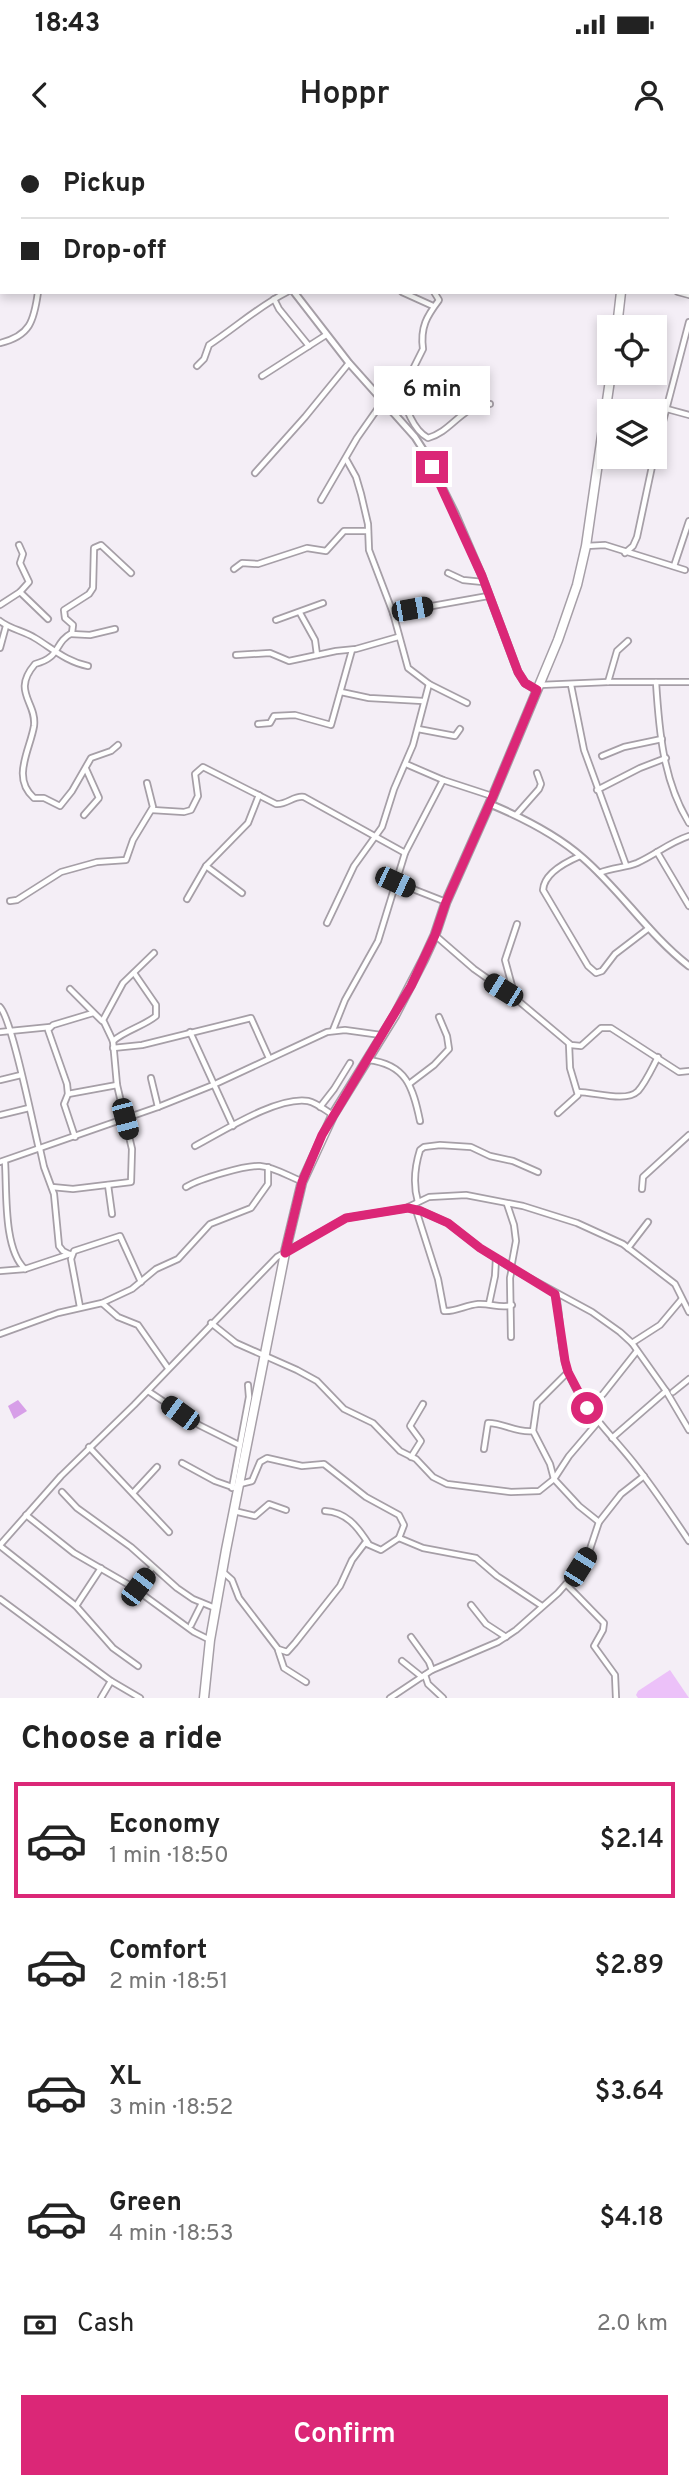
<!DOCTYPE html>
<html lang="en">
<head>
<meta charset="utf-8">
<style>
  :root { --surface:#fff; --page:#f6f6f6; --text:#222; --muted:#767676; --line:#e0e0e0; --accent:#db2777 }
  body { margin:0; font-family:Overpass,sans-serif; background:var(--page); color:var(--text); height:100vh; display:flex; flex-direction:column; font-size:26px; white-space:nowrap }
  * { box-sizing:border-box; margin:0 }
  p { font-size:23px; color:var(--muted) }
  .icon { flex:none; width:38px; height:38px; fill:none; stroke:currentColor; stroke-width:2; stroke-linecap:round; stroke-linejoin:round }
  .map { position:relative; height:1558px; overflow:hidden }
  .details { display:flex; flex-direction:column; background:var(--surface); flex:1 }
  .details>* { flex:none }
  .hud { position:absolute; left:0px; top:0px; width:690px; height:154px; box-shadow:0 4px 10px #0003; display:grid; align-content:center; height:154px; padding:0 21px; background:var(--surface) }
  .controls { position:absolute; left:597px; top:175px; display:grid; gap:14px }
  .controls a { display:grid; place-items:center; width:70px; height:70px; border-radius:0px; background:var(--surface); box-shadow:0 4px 10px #0003; font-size:35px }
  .end { position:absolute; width:32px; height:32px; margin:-16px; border:9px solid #db2777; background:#fff; box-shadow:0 0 0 4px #fff }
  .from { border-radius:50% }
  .bubble { position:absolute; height:49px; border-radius:0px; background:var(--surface); box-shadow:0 4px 10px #0003; font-size:23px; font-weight:600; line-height:49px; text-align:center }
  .car { position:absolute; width:21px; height:42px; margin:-21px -10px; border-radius:9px; box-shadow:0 0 5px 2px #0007; background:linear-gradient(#222 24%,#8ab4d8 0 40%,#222 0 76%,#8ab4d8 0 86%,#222 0) }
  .hud b { display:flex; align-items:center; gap:24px; height:66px; font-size:26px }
  .hud b+b { border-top:2px solid var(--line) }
  .hud i { width:18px; height:18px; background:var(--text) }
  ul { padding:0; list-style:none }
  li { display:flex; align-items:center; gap:21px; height:116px; margin:0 14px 10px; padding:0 7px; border:4px solid transparent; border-radius:0px }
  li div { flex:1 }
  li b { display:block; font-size:26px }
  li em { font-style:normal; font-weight:600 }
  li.selected { border-color:var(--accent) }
  li>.icon { width:63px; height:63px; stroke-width:1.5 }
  h2 { padding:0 21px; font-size:32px; line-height:84px }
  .pay { display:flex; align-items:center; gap:18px; height:77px; padding:0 21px; font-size:26px }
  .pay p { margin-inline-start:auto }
  .cta { display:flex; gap:14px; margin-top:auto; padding:14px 21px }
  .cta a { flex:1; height:80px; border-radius:0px; background:var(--accent); color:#fff; font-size:28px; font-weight:600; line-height:80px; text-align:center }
  .status { display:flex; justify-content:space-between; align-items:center; height:49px; padding:0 35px; background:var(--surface); direction:ltr }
  .status svg { height:19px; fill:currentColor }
  header { display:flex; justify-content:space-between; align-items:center; height:91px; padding:0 21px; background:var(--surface); font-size:32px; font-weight:600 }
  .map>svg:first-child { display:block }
  .green { fill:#ecc1f9 }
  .water { fill:#d79fe8 }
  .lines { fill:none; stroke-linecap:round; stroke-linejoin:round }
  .stream { stroke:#d79fe8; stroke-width:2 }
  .minor-casing { stroke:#a69fa7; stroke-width:8 }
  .tertiary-casing { stroke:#a69fa7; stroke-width:9 }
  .trunk-casing { stroke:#a69fa7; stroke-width:11 }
  .minor { stroke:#fff; stroke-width:4.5 }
  .tertiary { stroke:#fff; stroke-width:5 }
  .trunk { stroke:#fff; stroke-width:8 }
  .route { stroke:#db2777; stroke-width:9 }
</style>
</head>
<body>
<div class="status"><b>18:43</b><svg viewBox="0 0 49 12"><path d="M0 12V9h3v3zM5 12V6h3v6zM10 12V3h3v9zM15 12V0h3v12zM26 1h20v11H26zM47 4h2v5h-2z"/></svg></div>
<header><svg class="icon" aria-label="back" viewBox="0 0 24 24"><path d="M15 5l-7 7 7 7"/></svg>Hoppr<svg class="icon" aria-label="person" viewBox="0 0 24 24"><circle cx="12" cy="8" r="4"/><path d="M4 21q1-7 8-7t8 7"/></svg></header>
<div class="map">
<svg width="689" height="1558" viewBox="0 0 689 1558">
  <rect width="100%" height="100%" fill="#f4eef6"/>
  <polygon class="green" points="670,1530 689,1558 638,1558 636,1555 638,1551"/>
  <polygon class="water" points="18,1260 27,1271 14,1279 8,1266"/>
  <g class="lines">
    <polyline class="stream" points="237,0 237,2"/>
    <defs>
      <g id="minor">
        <polyline points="44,0 45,2"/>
        <polyline points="166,0 167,2"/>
        <polyline points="280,0 281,2"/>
        <polyline points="462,0 462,2"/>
        <polyline points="106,2 108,0"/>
        <polyline points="659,2 672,2"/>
        <polyline points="688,5 689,5"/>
        <polyline points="0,22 2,24"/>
        <polyline points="688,68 689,63"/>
        <polyline points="402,152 433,166"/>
        <polyline points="678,152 689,155"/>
        <polyline points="274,159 279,169 309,206"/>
        <path d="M0 203C30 196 34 181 38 152"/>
        <path d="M197 226 204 219 209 205C235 188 259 166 287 152"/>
        <polyline points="262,236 326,195"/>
        <path d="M402 251C405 267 413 290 428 298 453 291 461 265 490 264"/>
        <polyline points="667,269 689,275"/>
        <path d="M392 271 423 209C420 187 427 176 439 160L434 152"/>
        <polyline points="654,316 689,182"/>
        <polyline points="346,319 356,337 361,354 368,384 369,410 393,473 408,528 429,544 467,563"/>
        <polyline points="255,333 305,277 349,223"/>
        <polyline points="321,360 357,298 383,261"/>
        <polyline points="586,406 605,405 685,430"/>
        <polyline points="625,413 633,406 637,397 654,317"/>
        <polyline points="674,426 689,381"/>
        <polyline points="234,429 242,423 258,424 307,408 326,411 344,391 368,391"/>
        <polyline points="448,433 463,440 483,442"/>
        <polyline points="20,452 48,479"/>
        <polyline points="0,465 20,452 29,442 20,423 23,414 19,405"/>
        <polyline points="300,473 315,500 317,515"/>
        <polyline points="393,473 488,456"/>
        <polyline points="276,480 323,463"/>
        <path d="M0 481C10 489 24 491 35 498 53 509 67 522 88 526"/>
        <polyline points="71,494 90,495 115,489"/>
        <polyline points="0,508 6,486"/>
        <polyline points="236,515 270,513 289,521 336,511 356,509 398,497"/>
        <polyline points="608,542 617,511 628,501"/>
        <path d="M656 542C659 590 663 641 689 683"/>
        <polyline points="540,545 608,542 689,542"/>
        <polyline points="571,545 584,610 626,725"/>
        <polyline points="341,552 369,558 423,561"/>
        <polyline points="258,584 270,583 274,576 295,575 331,585 352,510"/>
        <polyline points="418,589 455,596 460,589"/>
        <path d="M118 605 111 611 91 618 72 651 60 666 44 658H34C11 638 30 610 34 586 37 562 11 552 35 524 62 517 53 503 72 493L73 485 65 478 64 470 89 454 93 448 94 408 101 405 131 433"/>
        <polyline points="602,616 624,607 662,599"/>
        <polyline points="406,624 443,640 492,656"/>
        <polyline points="597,650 640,628 666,618"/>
        <path d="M152 670 184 672 191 670 198 656 195 634 203 627 276 664C287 665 294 655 304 657L405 713"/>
        <polyline points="84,675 99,658 86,629"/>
        <polyline points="516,675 539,649 541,644 537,633"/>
        <polyline points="657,712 689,766"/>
        <path d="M580 716C566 722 544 733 543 750L588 826 596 833 602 831 615 814 649 788"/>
        <polyline points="206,726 242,753"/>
        <path d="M599 733C613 727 625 728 637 723 655 715 670 702 689 696"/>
        <polyline points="395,742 446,762"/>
        <polyline points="187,759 206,726 248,683 259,655"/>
        <polyline points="10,761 17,760 61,732 97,722 126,720 133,700 153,667 147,643"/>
        <polyline points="327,783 354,726 382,687 394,649 413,605 429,544"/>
        <polyline points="436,796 474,829 515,858 571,905 581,906 601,888 611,888 679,932 689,931"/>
        <polyline points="70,849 102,881"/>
        <polyline points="515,857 505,820 517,784"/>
        <path d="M0 867C12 879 33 985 39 1009"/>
        <polyline points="333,890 345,860 378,801 405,713 443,640"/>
        <polyline points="0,892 50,887"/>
        <polyline points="190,892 233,986"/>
        <path d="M113 901C126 890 144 886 156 876V865L134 833"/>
        <polyline points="113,908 142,905 251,878 269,918"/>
        <path d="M368 920C406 924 413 947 420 981"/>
        <polyline points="151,938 158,967"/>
        <polyline points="0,940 21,935"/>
        <polyline points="409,944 434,925 449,909 447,896 439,877"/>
        <path d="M578 952C595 952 626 963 638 951 646 942 652 928 658 917"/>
        <polyline points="68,954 117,945"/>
        <polyline points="320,967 334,949 350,923"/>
        <polyline points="558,973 578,955 570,928 569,904"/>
        <polyline points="0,975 29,968"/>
        <polyline points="75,997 64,964 68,954 67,944 48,890 53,885 93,873"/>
        <path d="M195 1006C222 992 277 956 308 961 317 963 325 970 333 975"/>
        <polyline points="40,1009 44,1027 54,1054 59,1106 63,1111 69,1114"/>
        <polyline points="0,1022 158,967 213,945 327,892 345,890 381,895"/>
        <path d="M5 1022C7 1050 3 1109 25 1129"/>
        <polyline points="108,1045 112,1074"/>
        <polyline points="52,1047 73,1049 131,1042 132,1009 117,945 113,901 103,880 123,843 154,813"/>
        <path d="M186 1047C199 1039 245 1025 260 1026 274 1027 288 1036 301 1041"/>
        <polyline points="642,1049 643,1037 689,995"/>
        <path d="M418 1062C413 1045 415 1026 420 1010L424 1007 440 1005 471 1007 490 1016 513 1021 538 1032"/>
        <polyline points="507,1064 514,1085 516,1101 511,1128"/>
        <polyline points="408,1067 429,1057 466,1055 523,1066 577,1083 623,1104 675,1144 689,1172"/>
        <path d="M416 1070 438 1139 444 1171C455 1172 466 1165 478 1164 490 1163 502 1169 512 1165"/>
        <polyline points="628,1108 648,1082"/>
        <polyline points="0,1131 25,1129 70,1114"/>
        <path d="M556 1155C561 1179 559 1205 567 1229 580 1266 609 1292 633 1322 653 1347 671 1374 689 1401"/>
        <polyline points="102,1163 132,1149 156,1129 178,1119 210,1084 251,1068 268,1044 268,1027"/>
        <polyline points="489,1164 495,1136 496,1118"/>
        <polyline points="80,1167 71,1119 74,1111 120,1096 141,1142"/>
        <polyline points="211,1183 236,1203 297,1230 317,1241 344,1269 373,1283 400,1311 416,1319 433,1337 447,1344 511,1352 539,1351 554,1339 569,1316 598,1282"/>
        <polyline points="0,1194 58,1173 102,1163 118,1177 138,1185 168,1228"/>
        <polyline points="511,1197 510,1138 512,1128"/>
        <polyline points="632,1203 660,1185 681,1160"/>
        <polyline points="568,1232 537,1263 533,1291 550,1324 554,1339 579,1366 599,1382"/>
        <polyline points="148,1251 199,1285 239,1305"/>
        <polyline points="673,1252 689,1239"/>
        <polyline points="587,1268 603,1254 637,1211"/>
        <polyline points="612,1298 666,1251"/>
        <polyline points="89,1307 169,1392"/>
        <path d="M484 1309 488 1283C504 1283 516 1293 533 1291"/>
        <polyline points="411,1317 421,1301 410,1286 423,1264"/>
        <polyline points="182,1323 215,1341 235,1348"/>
        <polyline points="240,1344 252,1341 260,1322 267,1318 302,1326 324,1324 366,1357 399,1375 404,1385 399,1398"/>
        <polyline points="232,1348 249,1257 248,1245"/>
        <polyline points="62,1352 77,1368 131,1407 177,1448 193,1459 215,1468"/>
        <polyline points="133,1353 157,1327"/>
        <polyline points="234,1371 255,1376 269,1364 286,1370"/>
        <path d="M325 1371C346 1372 357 1386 368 1403"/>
        <polyline points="26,1375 74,1413 131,1446 194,1492 210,1500"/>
        <polyline points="0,1405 61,1336 134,1265 277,1117 346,1078 408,1068 421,1071 448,1083 480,1108 511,1128 592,1172 620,1192 632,1203 666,1251 689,1290"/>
        <polyline points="0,1406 76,1466 113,1508 138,1526"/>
        <polyline points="223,1432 232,1440 239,1458 278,1509 287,1512 295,1503 340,1446 352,1420 365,1403 381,1410 399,1398 423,1408 476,1418 497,1436 542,1466"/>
        <polyline points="566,1444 604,1483 603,1490 594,1506 615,1535 616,1558"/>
        <polyline points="138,1447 152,1428"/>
        <polyline points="0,1459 111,1541 140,1558"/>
        <polyline points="471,1465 486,1484 506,1497"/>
        <polyline points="76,1466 101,1428"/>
        <polyline points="191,1485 202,1463"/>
        <polyline points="411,1497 429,1522 432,1530"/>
        <polyline points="278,1510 284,1528 306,1542"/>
        <polyline points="402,1521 422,1537"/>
        <polyline points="425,1535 428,1544 443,1558"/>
        <polyline points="101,1558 111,1541"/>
        <polyline points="390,1558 432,1530 498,1502 516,1490 558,1453 573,1436 588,1415 599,1382 621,1354 644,1336"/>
      </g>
      <g id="tertiary">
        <polyline points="118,0 126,2"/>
        <polyline points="306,2 312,0"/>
        <polyline points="294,152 349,223 415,297 424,311 455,373 482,436 518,532 525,543 537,550"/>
        <path d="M490 664C521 677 557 695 583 718 621 751 649 795 689 826"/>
      </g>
      <g id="trunk">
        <polyline points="580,0 581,2"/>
        <polyline points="617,187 621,152"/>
        <polyline points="204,1558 210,1500 226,1410 285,1113 302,1042 333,975 395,875 424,819 435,795 446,762 493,656 558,500 577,445 586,406 611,233"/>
      </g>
    </defs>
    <use href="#minor" class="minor-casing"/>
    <use href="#tertiary" class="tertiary-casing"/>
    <use href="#trunk" class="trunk-casing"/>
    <use href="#minor" class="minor"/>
    <use href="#tertiary" class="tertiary"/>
    <use href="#trunk" class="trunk"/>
  </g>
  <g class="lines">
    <polyline class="route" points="432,327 482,436 518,532 525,543 537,550 493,656 446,762 435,795 411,846 322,995 302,1042 285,1113 346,1078 408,1068 421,1071 448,1083 480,1108 555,1154 565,1221 568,1232 587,1268"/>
  </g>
</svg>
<div class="controls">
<a><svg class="icon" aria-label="locate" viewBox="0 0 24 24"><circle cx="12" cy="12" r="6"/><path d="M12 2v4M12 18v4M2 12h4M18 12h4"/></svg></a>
<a><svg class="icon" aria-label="layers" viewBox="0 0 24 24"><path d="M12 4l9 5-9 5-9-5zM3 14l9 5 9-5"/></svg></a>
</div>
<i class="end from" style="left:587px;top:1268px"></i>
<i class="end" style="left:432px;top:327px"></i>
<div class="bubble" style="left:374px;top:226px;width:116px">6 min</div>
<i class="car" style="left:412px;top:469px;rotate:80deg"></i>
<i class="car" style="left:395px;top:742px;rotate:115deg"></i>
<i class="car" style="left:503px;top:850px;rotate:302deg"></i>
<i class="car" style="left:125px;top:979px;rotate:165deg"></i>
<i class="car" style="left:180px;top:1273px;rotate:306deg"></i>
<i class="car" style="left:580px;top:1427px;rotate:32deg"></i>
<i class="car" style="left:138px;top:1447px;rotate:37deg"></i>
<div class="hud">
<b><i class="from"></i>Pickup</b>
<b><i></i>Drop-off</b>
</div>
</div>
<section class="details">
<h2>Choose a ride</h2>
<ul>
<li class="selected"><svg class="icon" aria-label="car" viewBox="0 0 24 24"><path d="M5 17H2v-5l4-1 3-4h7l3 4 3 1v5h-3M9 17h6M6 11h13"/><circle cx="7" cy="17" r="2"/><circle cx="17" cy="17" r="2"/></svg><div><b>Economy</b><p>1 min · 18:50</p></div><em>$2.14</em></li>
<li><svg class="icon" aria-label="car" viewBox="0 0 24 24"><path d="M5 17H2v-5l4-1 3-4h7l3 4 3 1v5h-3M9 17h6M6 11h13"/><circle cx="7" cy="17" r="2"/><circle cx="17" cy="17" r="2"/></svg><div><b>Comfort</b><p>2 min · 18:51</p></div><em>$2.89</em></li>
<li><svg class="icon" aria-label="car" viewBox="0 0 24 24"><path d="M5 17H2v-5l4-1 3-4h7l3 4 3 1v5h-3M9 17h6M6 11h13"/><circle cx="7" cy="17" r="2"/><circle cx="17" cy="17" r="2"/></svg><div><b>XL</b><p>3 min · 18:52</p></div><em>$3.64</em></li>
<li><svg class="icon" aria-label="car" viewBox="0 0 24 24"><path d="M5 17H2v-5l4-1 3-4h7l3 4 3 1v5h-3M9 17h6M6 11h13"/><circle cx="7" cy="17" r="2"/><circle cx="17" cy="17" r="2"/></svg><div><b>Green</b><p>4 min · 18:53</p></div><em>$4.18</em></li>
</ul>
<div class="pay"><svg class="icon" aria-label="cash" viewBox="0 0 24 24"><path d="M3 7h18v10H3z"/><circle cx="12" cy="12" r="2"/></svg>Cash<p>2.0 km</p></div>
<div class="cta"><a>Confirm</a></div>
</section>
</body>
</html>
